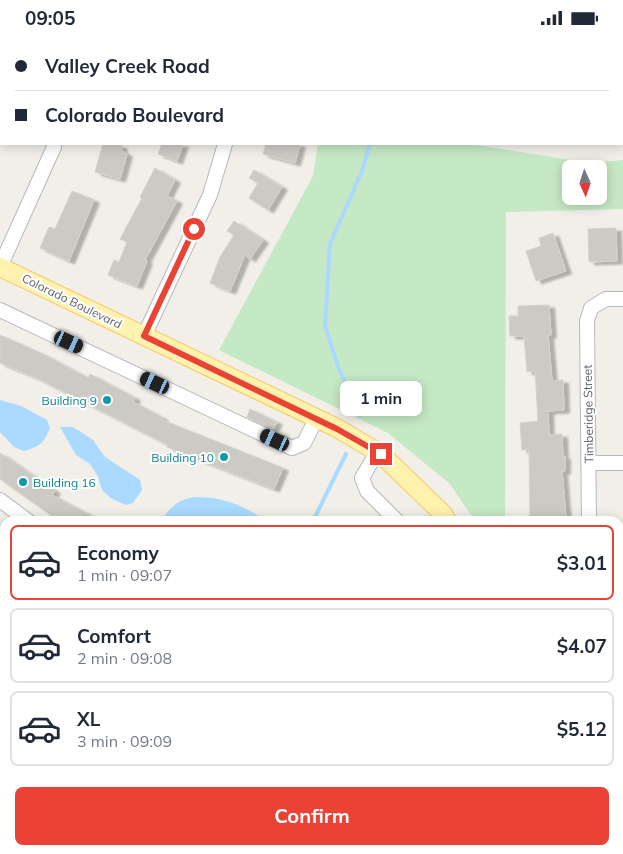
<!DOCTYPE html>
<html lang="en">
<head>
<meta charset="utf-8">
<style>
  :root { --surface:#fff; --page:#f6f6f7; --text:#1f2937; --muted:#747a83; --line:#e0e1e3; --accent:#ea4335 }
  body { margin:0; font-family:Mulish,sans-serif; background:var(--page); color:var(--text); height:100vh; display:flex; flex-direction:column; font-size:19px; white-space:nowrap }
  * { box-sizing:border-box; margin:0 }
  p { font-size:16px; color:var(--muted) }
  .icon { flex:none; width:28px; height:28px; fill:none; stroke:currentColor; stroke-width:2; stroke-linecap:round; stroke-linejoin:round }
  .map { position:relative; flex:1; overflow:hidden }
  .drawer { position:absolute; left:0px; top:481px; width:624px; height:339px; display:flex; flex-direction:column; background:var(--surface); border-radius:15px 15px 0 0; box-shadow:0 2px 12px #0003 }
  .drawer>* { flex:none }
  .top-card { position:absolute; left:0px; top:0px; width:624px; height:110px; box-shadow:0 2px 12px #0003; display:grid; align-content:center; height:110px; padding:0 15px; background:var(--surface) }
  .needle { width:32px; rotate:177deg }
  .controls { position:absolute; left:562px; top:125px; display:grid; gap:10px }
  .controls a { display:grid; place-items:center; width:45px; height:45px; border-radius:8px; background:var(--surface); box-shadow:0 2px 12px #0003; font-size:25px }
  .end { position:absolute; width:22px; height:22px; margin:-11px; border:6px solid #ea4335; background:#fff; box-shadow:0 0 0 2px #fff }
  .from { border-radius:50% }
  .bubble { position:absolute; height:35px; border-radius:8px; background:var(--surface); box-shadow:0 2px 12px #0003; font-size:16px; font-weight:700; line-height:35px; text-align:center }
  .car { position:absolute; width:15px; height:30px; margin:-15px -8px; border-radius:6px; box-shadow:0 0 4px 1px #0007; background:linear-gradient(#222 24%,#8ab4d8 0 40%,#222 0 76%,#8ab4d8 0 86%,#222 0) }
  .top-card b { display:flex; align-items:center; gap:18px; height:48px; font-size:19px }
  .top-card b+b { border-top:1px solid var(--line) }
  .top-card i { width:12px; height:12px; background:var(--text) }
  ul { padding:9px 0 0; list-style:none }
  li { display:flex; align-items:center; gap:15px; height:75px; margin:0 10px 8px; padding:0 5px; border:2px solid var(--line); border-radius:8px }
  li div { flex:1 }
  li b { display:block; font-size:19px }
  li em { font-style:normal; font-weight:700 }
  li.active { border-color:var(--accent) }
  li>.icon { width:45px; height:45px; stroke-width:1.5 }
  .cta { display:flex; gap:10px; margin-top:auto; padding:10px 15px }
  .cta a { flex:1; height:58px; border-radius:8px; background:var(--accent); color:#fff; font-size:20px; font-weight:700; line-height:58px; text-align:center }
  .status { display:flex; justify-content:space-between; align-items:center; height:35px; padding:0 25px; background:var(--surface); direction:ltr }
  .status svg { height:14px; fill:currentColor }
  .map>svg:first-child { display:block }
  .industrial { fill:#e0deda }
  .green { fill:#c5e8c5; fill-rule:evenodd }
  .water { fill:#aadaff }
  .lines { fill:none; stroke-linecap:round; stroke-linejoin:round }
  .stream { stroke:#aadaff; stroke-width:4 }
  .building { fill:#cccac5; stroke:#d6d1c6; filter:url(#shadow) }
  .minor-casing { stroke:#b5b8bc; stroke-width:16 }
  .major-casing { stroke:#f2c960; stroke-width:20 }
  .path { stroke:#9cc7a9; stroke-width:2.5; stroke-dasharray:5 2.5; stroke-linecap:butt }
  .minor { stroke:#fff; stroke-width:14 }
  .major { stroke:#fff2af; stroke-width:18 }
  .rail { stroke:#b6b7b8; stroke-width:4; stroke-dasharray:1 6; stroke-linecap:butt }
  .route { stroke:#ea4335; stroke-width:6 }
  .culture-dot { fill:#0f9aa8; stroke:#fff; stroke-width:2 }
  .labels { text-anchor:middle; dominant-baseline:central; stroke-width:4; stroke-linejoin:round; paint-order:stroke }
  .street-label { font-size:12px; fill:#5f6368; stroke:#fff }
  .culture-label { font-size:12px; fill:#0d838f; stroke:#fff; text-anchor:end }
</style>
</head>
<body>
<div class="status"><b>09:05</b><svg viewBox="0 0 49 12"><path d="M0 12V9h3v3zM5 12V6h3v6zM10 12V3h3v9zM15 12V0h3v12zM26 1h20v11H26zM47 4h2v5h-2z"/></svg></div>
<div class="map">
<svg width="623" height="819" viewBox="0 0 623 819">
  <defs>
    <filter id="shadow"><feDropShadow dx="5.5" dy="3" stdDeviation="1" flood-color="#0004"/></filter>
  </defs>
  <rect width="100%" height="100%" fill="#f1efe8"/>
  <polygon class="industrial" points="0,741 5,742 5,815 62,815 62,819 0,819"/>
  <g class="green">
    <path d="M318 109H470L583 127 614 126 623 125V174L506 177 505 486H475L450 449 388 398 219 315 313 141ZM571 134H599V161H571Z"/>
    <polygon points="62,815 141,815 145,819 62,819"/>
  </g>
  <g class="water">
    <path d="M0 365 21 371 47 385 50 393C43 409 40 411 24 416L14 412 0 397Z"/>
    <polygon points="60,392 73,392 93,405 105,422 140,445 142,455 133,468 126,470 112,464 102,455 98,441 90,429 76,420"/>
    <path d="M195 462C222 462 244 470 266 486H162V484C173 470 177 465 195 462Z"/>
  </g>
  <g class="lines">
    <g class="stream">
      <polyline points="378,0 379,1"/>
      <polyline points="360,381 339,334 325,291 330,209 362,136 370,109"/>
      <polyline points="313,486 346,419"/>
    </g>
  </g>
  <g class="building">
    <polygon points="103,109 113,109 122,111 121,115 127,119 120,144 95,137"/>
    <polygon points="162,109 183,109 177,126 158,119"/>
    <polygon points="266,109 300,109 295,128 263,119"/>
    <polygon points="155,133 175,145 167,161 177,166 145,225 147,226 137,251 108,240 114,225 119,227 127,207 120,204 142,163 140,162"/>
    <polygon points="254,135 282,152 268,175 249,163 258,148 249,143"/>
    <polygon points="72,156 94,165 69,226 40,213 49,192 55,194"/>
    <polygon points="234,186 263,205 250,224 245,220 230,256 210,248 220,222 234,200 227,196"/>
    <polygon points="616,193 617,226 589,227 588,194"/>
    <polygon points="553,198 566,236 536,246 526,216 541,211 539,203"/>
    <polygon points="549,270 551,300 548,300 552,346 563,345 564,375 548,376 549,400 562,399 563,422 565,421 565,436 562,436 566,483 530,485 529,414 522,415 520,388 538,386 535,336 527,337 524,301 510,301 509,281 518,281 518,271"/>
    <polygon points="0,300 45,320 88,343 90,339 126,358 135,363 133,367 163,383 162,385 283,433 274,454 167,412 168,410 35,342 0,328"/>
    <polygon points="250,374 277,387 273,394 247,382"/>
    <polygon points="0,418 55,456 52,460 102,486 62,486 55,483 0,444"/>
  </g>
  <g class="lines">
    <defs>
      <g id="minor">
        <polyline points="575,0 577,1"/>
        <polyline points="251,1 251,0"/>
        <polyline points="527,1 529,0"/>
        <polyline points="622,26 623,26"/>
        <polyline points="0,232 54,112"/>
        <polyline points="0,275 292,413 304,408 316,384"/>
        <polyline points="144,301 210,160 225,109"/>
        <polyline points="377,417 362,443 367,456 397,486"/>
        <polyline points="589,428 623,428"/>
        <polyline points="0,465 28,486"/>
        <polyline points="589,486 587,286 591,273 606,264 623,264"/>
        <polyline points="619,589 623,589"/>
        <polyline points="0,659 5,663"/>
        <polyline points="193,815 199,819"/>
      </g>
      <g id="major">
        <polyline points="0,232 337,393 381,419 443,479 447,486"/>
        <polyline points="491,819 491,815"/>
        <polyline points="511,819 511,815"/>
      </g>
    </defs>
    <use href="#minor" class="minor-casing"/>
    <use href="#major" class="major-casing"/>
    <g class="path">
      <polyline points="0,589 5,593"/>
      <polyline points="0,634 5,638"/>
      <polyline points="0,684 5,687"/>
      <polyline points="162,815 168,819"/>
      <polyline points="223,815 228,819"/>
      <polyline points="401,815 409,819"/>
    </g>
    <use href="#minor" class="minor"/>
    <use href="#major" class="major"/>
    <g class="rail">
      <polyline points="0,549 5,552"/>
      <polyline points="482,815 489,819"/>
    </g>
  </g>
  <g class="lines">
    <polyline class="route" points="194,194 144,301 337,394 381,419"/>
  </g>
  <g class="culture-dot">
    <circle cx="107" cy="365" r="5"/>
    <circle cx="224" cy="422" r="5"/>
    <circle cx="23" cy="447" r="5"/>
  </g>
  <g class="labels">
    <g class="street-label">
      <text transform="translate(72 266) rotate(26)">Colorado Boulevard</text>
      <text transform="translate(588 379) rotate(-91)">Timberidge Street</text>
    </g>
    <g class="culture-label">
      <text x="97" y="365">Building 9</text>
      <text x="214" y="422">Building 10</text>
      <text x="33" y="447" text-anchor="start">Building 16</text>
    </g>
  </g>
</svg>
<div class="controls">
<a><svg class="needle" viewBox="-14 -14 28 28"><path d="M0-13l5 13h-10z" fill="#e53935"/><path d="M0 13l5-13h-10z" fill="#747a83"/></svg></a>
</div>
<i class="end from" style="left:194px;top:194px"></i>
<i class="end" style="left:381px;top:419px"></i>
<div class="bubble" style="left:340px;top:346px;width:82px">1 min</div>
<i class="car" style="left:69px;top:307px;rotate:115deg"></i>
<i class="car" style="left:155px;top:348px;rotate:295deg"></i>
<i class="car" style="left:275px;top:405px;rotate:295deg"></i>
<div class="top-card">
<b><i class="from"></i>Valley Creek Road</b>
<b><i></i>Colorado Boulevard</b>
</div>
<section class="drawer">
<ul>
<li class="active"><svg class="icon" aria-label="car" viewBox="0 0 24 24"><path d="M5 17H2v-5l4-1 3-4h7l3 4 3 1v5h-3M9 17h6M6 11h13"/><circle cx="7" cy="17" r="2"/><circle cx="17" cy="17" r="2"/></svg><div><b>Economy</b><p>1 min · 09:07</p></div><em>$3.01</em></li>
<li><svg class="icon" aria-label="car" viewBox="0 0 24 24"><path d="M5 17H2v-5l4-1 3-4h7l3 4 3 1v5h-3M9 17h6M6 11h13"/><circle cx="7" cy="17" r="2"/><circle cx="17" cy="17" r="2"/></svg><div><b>Comfort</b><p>2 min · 09:08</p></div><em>$4.07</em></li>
<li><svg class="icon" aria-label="car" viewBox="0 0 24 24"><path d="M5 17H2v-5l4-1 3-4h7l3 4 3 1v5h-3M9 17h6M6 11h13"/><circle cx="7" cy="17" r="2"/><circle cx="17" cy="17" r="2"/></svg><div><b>XL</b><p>3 min · 09:09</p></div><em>$5.12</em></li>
</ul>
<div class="cta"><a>Confirm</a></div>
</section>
</div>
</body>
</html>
